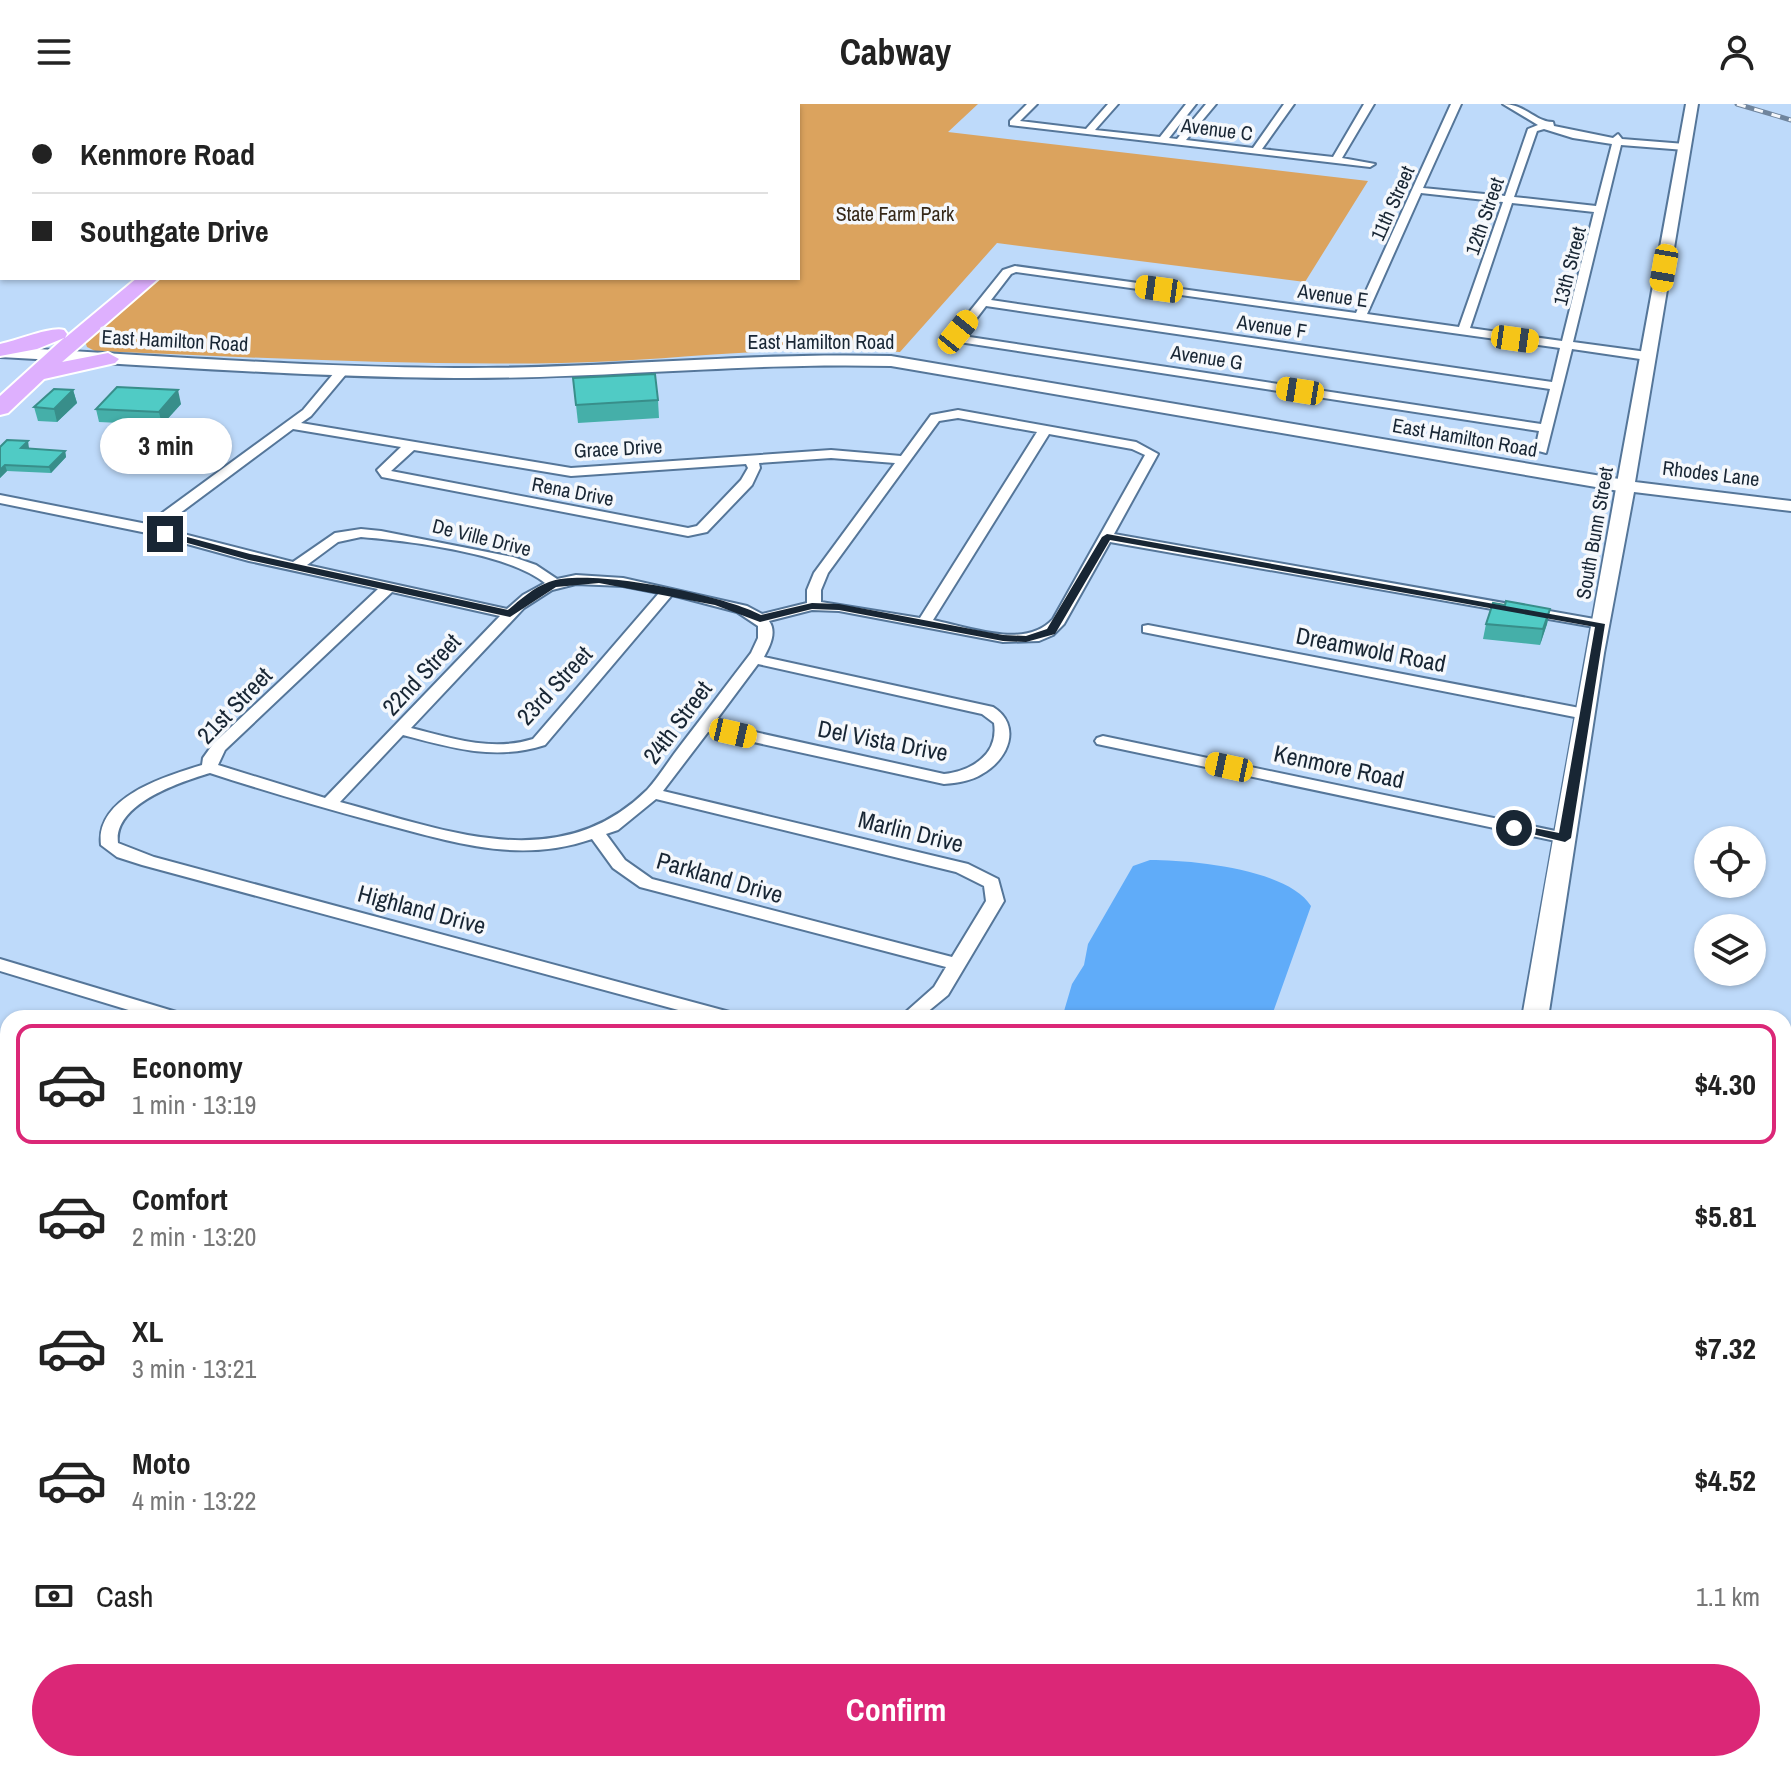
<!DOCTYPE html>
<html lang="en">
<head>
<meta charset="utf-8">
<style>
  :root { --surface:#fff; --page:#f2f2f2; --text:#222; --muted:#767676; --line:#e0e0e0; --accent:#db2777 }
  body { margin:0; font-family:"Archivo Narrow",sans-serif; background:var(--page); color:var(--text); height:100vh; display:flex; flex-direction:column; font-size:30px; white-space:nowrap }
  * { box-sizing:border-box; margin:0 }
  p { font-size:26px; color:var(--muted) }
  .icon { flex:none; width:44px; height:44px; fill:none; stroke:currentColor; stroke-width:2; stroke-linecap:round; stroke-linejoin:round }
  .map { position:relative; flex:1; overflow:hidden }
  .details { position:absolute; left:0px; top:906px; width:1792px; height:762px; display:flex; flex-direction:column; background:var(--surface); border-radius:24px 24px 0 0; box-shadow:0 2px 6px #0004 }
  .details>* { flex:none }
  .guide { position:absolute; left:0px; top:0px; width:800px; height:176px; box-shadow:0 2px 6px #0004; display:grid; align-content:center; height:176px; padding:0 32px; background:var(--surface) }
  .buttons { position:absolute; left:1694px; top:722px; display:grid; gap:16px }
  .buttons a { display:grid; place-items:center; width:72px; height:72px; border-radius:50%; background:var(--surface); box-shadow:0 2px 6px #0004; font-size:40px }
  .end { position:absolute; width:36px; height:36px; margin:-18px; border:10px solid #182634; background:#fff; box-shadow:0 0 0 4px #fff }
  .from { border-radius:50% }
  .bubble { position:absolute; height:56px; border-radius:28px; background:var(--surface); box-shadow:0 2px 6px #0004; font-size:26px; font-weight:700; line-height:56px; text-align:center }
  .car { position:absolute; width:24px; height:48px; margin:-24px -12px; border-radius:10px; box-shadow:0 0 6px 2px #0007; background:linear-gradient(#f5c518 24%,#345 0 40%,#f5c518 0 76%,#345 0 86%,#f5c518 0) }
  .guide b { display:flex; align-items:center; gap:28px; height:76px; font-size:30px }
  .guide b+b { border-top:2px solid var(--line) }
  .guide i { width:20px; height:20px; background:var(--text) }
  ul { padding:14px 0 0; list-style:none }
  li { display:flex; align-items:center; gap:24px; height:120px; margin:0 16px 12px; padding:0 16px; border:4px solid transparent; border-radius:16px }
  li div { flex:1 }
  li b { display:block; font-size:30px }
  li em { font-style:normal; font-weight:700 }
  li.active { border-color:var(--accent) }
  li>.icon { width:72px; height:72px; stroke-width:1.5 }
  .pay { display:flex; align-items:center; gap:20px; height:88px; padding:0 32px; font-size:30px }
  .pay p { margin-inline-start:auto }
  .action { display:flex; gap:16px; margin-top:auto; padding:16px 32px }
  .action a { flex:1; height:92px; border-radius:48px; background:var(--accent); color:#fff; font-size:32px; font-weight:700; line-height:92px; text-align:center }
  header { display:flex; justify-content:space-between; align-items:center; height:104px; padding:0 32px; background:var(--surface); font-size:36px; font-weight:700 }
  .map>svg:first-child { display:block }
  .green { fill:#dba35e }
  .water { fill:#60acf9 }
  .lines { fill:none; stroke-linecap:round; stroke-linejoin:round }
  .minor-casing { stroke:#557699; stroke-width:4 }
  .tertiary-casing { stroke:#557699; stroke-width:4 }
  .secondary-casing { stroke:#557699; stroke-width:4 }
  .trunk-casing { stroke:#fff; stroke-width:4 }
  .minor { fill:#fff; fill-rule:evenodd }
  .tertiary { fill:#fff; fill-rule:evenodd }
  .secondary { fill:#fff; fill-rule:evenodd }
  .trunk { fill:#deb0fe; fill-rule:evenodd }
  .rail-casing { stroke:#70859d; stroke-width:5 }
  .rail { stroke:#f5f8fc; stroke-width:3; stroke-dasharray:9; stroke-linecap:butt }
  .wall { fill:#45afa9 }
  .shaded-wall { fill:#388e8a }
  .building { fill:#50cbc5; stroke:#388e8a; stroke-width:2 }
  .route { fill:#182634 }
  .labels { text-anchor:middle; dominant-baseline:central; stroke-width:7; stroke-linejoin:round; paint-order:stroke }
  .far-street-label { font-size:20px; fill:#182634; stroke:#f5f8fc }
  .far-park-label { font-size:20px; fill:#362818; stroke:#f5f8fc }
  .street-label { font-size:24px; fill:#182634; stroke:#f5f8fc }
</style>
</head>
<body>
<header><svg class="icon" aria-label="menu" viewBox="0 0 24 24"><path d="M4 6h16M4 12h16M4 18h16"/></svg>Cabway<svg class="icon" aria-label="person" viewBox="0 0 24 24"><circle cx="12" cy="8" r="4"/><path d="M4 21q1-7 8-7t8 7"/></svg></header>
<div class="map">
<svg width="1791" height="1667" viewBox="0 0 1791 1667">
  <rect width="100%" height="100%" fill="#bedafa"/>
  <path class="green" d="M444 0H978L948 28 1368 77 1305 178 997 139 900 248C787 239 674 257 561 259 405 262 250 253 95 247L87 243 85 237 158 174H798V2H441Z"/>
  <path class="water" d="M1150 756C1192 756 1288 765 1311 802L1271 914H1062L1072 880 1084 861 1088 840 1133 762Z"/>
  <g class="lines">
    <defs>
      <g id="minor">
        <polygon points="155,0 176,0 174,2"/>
        <polygon points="1027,0 1037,0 1020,17 1086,25 1108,0 1118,0 1095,26 1160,33 1186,0 1196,0 1169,34 1177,35 1206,0 1216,0 1186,36 1253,44 1284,0 1294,0 1262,45 1333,53 1364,0 1374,0 1342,54 1375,60 1370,63 1010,21 1010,17"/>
        <path d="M1451 0H1461L1423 84 1505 92 1528 25 1538 21 1503 0C1525 0 1536 18 1553 18L1554 22 1613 34 1618 30 1622 35 1685 40 1690 43 1685 46 1621 41 1573 238 1647 248 1653 252 1647 256 1572 245 1546 349 1535 346 1539 327 959 238 950 232 1003 166 1015 162 1356 209ZM1544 25 1573 34 1612 40 1596 102 1514 93 1537 27ZM1421 89 1503 98 1459 223 1367 210ZM1512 99 1594 108 1562 237 1470 224ZM1016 168 1560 244 1552 278 991 196 1011 170ZM986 202 1550 285 1541 320 963 232Z"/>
        <path d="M343 262 349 266 347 269 311 312 301 319 571 364 831 346 901 352 931 311 958 306 1136 338 1158 350 1114 430 1600 516 1607 520 1600 524 1110 438 1064 520 1053 531 1039 537 1003 538 839 507 812 506 769 517C777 528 770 542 764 553L993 603C1022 621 1009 655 982 670 971 677 957 679 944 680L708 628 663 687 968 760 998 775 1004 797 948 891 920 914H899L934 883 946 863 640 783 613 764 592 735C517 761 449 737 376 718 320 703 265 687 210 669 180 678 113 700 118 739L154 753 737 910 739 914H708L142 761 117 753 101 741C95 693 166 672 202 661L203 654 213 640 378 485 249 457 147 429 0 399V391L147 420 303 306 339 263ZM958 314 1037 328 920 514 821 498V486L828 469 939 317ZM293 325 401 343 377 366 382 373 688 432 707 428 752 381 760 364 759 359 831 354 895 359 814 469 807 486V499L762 510 747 502 623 474 576 471 557 475 536 461 513 453 381 427 361 425 335 429 293 458 160 424ZM1049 330 1132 345 1145 351 1053 515C1025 546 968 523 933 516ZM414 346 571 372 746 360 748 364 741 376 697 422 688 424 391 367ZM361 433C409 437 508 449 545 479L523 491 507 505 307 461 338 438ZM576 480 623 482 659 489 533 635C491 648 452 634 411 624L524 504 552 486ZM392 488 500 512 325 694 218 661 225 646ZM672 491 737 508 758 522V534L751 549C727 580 704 611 680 642 669 656 659 673 647 686 558 774 443 725 340 698L403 631C452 644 495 657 545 641ZM758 560 982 610 994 619C999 651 971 667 944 670L714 619ZM656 695 956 768 984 782 986 797 952 853 652 775 625 756 606 730 618 726Z"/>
        <polygon points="1148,521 1585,605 1593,610 1585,615 1143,528 1143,522"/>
        <polygon points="1103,632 1565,729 1573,734 1565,739 1097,640 1095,637 1097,634"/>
        <polygon points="0,855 183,910 185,914 155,914 0,867"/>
        <polygon points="370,1660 397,1660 394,1667 367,1667"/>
        <polygon points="1395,1660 1421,1660 1420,1667 1394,1667"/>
      </g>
      <g id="tertiary">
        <path d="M1686 0H1698L1635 378 1791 397V407L1634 388 1604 549 1548 914H1522C1574 608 1631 305 1686 0Z"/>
        <polygon points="0,1143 8,1145 8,1166 0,1164"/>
        <polygon points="1481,1660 1535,1660 1538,1667 1484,1667"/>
      </g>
      <path id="secondary" d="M0 243C151 251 303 263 455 264 600 265 746 248 891 252L1625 376 1635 382 1625 388 891 262C746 258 600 275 455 274 303 273 151 261 0 253Z"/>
      <g id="trunk">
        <polygon points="409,0 427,0 408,2"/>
        <path d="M137 174H159L62 258 108 249 119 255 115 259 44 275 8 309 0 311V292L64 234 37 245 0 252V240C17 237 51 222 64 226L67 230 65 234Z"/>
      </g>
    </defs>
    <use href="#minor" class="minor-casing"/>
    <use href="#tertiary" class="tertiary-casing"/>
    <use href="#secondary" class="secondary-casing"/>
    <use href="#trunk" class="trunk-casing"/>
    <use href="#minor" class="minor"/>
    <use href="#tertiary" class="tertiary"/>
    <use href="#secondary" class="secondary"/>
    <use href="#trunk" class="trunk"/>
    <defs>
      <polyline id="rail" points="1737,0 1791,16"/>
    </defs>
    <use href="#rail" class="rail-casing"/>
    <use href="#rail" class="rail"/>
  </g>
  <g class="wall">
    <polygon points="573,274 658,296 659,314 578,319"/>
    <polygon points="73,286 77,299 57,318 38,317 34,303"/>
    <polygon points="181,300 162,321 99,318 96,305"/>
    <polygon points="0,343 29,344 28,345 65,347 66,353 51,369 7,367 0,374"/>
    <polygon points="1550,505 1547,520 1540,541 1483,535 1486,520"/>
  </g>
  <g class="shaded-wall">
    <polygon points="73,286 77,299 57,318 54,305"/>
    <polygon points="178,286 181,300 162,321 159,308"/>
    <polygon points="28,337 29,344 23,350 21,344"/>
    <polygon points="65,347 66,353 51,369 49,363"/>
    <polygon points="5,361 7,367 0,374 0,366"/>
    <polygon points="1550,505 1547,520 1540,541 1543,525"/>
  </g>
  <g class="building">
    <polygon points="655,270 658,296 576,301 573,274"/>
    <polygon points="117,283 178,286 159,308 96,305"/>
    <polygon points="54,285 73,286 54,305 34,303"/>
    <polygon points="7,336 28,337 21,344 65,347 49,363 5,361 0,366 0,343"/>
    <polygon points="1506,497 1550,505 1543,525 1486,520 1493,499 1505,501"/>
  </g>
  <path class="route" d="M165 427 250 450 508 506C521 495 533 484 549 478 588 463 724 491 761 511L812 499 839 500 1003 531 1026 532 1047 525 1102 433 1107 430 1605 520 1571 734 1565 738 1508 724 1514 720 1559 729 1595 523 1110 436 1055 530 1026 538 1003 537 839 506 812 505 760 518 715 501 599 479 556 483 510 513 249 456 162 432Z"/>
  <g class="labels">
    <g class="far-street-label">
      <text transform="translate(1217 25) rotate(7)">Avenue C</text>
      <text transform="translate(1392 99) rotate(-66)">11th Street</text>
      <text transform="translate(1484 112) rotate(-71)">12th Street</text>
      <text transform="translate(1569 162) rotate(-76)">13th Street</text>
      <text transform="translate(1333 191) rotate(8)">Avenue E</text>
      <text transform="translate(1272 222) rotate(8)">Avenue F</text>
      <text transform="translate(175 236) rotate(3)">East Hamilton Road</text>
      <text x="821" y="237">East Hamilton Road</text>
      <text transform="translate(1207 253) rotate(9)">Avenue G</text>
      <text transform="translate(1465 333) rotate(10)">East Hamilton Road</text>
      <text transform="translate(618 344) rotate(-3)">Grace Drive</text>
      <text transform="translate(1711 369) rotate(7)">Rhodes Lane</text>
      <text transform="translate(573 387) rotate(11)">Rena Drive</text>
      <text transform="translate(1594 429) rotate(-80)">South Bunn Street</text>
      <text transform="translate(482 433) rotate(14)">De Ville Drive</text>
    </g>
    <g class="far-park-label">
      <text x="895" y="109">State Farm Park</text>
    </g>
    <g class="street-label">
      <text transform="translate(1371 545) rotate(11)">Dreamwold Road</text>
      <text transform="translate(421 570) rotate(-47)">22nd Street</text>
      <text transform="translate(554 581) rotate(-47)">23rd Street</text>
      <text transform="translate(234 601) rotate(-46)">21st Street</text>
      <text transform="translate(677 618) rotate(-53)">24th Street</text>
      <text transform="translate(883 636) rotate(11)">Del Vista Drive</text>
      <text transform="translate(1339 662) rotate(12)">Kenmore Road</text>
      <text transform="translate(911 727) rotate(14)">Marlin Drive</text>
      <text transform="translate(720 773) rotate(16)">Parkland Drive</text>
      <text transform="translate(422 805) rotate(15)">Highland Drive</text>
    </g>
  </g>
</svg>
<div class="buttons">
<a><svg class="icon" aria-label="locate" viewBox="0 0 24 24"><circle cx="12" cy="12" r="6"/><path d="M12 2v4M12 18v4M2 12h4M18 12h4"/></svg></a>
<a><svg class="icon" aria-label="layers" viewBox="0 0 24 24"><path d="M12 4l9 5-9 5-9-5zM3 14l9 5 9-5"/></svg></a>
</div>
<i class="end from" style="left:1514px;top:724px"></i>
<i class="end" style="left:165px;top:430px"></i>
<div class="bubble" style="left:100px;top:314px;width:132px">3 min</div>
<i class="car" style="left:1664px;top:164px;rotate:190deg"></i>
<i class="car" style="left:1159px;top:185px;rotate:278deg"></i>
<i class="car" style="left:958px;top:228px;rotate:39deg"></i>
<i class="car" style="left:1515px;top:235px;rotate:98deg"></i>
<i class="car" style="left:1300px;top:287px;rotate:279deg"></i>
<i class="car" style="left:733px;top:629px;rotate:103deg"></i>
<i class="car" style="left:1229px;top:663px;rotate:282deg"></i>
<div class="guide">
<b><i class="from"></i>Kenmore Road</b>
<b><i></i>Southgate Drive</b>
</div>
<section class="details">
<ul>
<li class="active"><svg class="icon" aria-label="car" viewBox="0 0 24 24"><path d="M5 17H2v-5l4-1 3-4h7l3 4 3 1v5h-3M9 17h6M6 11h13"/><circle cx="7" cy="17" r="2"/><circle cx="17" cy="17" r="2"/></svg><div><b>Economy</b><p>1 min · 13:19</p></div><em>$4.30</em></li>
<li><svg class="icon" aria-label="car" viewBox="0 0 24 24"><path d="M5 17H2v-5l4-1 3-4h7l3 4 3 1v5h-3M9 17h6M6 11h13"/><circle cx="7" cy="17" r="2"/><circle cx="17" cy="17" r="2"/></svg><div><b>Comfort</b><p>2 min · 13:20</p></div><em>$5.81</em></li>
<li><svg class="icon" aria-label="car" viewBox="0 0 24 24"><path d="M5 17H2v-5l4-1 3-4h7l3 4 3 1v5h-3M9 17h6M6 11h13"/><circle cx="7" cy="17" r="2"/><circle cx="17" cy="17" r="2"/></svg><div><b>XL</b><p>3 min · 13:21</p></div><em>$7.32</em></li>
<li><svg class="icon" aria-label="car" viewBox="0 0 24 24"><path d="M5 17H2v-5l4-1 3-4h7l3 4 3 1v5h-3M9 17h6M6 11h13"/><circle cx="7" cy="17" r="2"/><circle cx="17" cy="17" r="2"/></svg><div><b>Moto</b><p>4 min · 13:22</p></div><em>$4.52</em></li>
</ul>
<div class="pay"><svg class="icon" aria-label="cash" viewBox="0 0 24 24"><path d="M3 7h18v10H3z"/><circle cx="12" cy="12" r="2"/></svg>Cash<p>1.1 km</p></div>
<div class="action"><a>Confirm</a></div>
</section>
</div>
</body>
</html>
